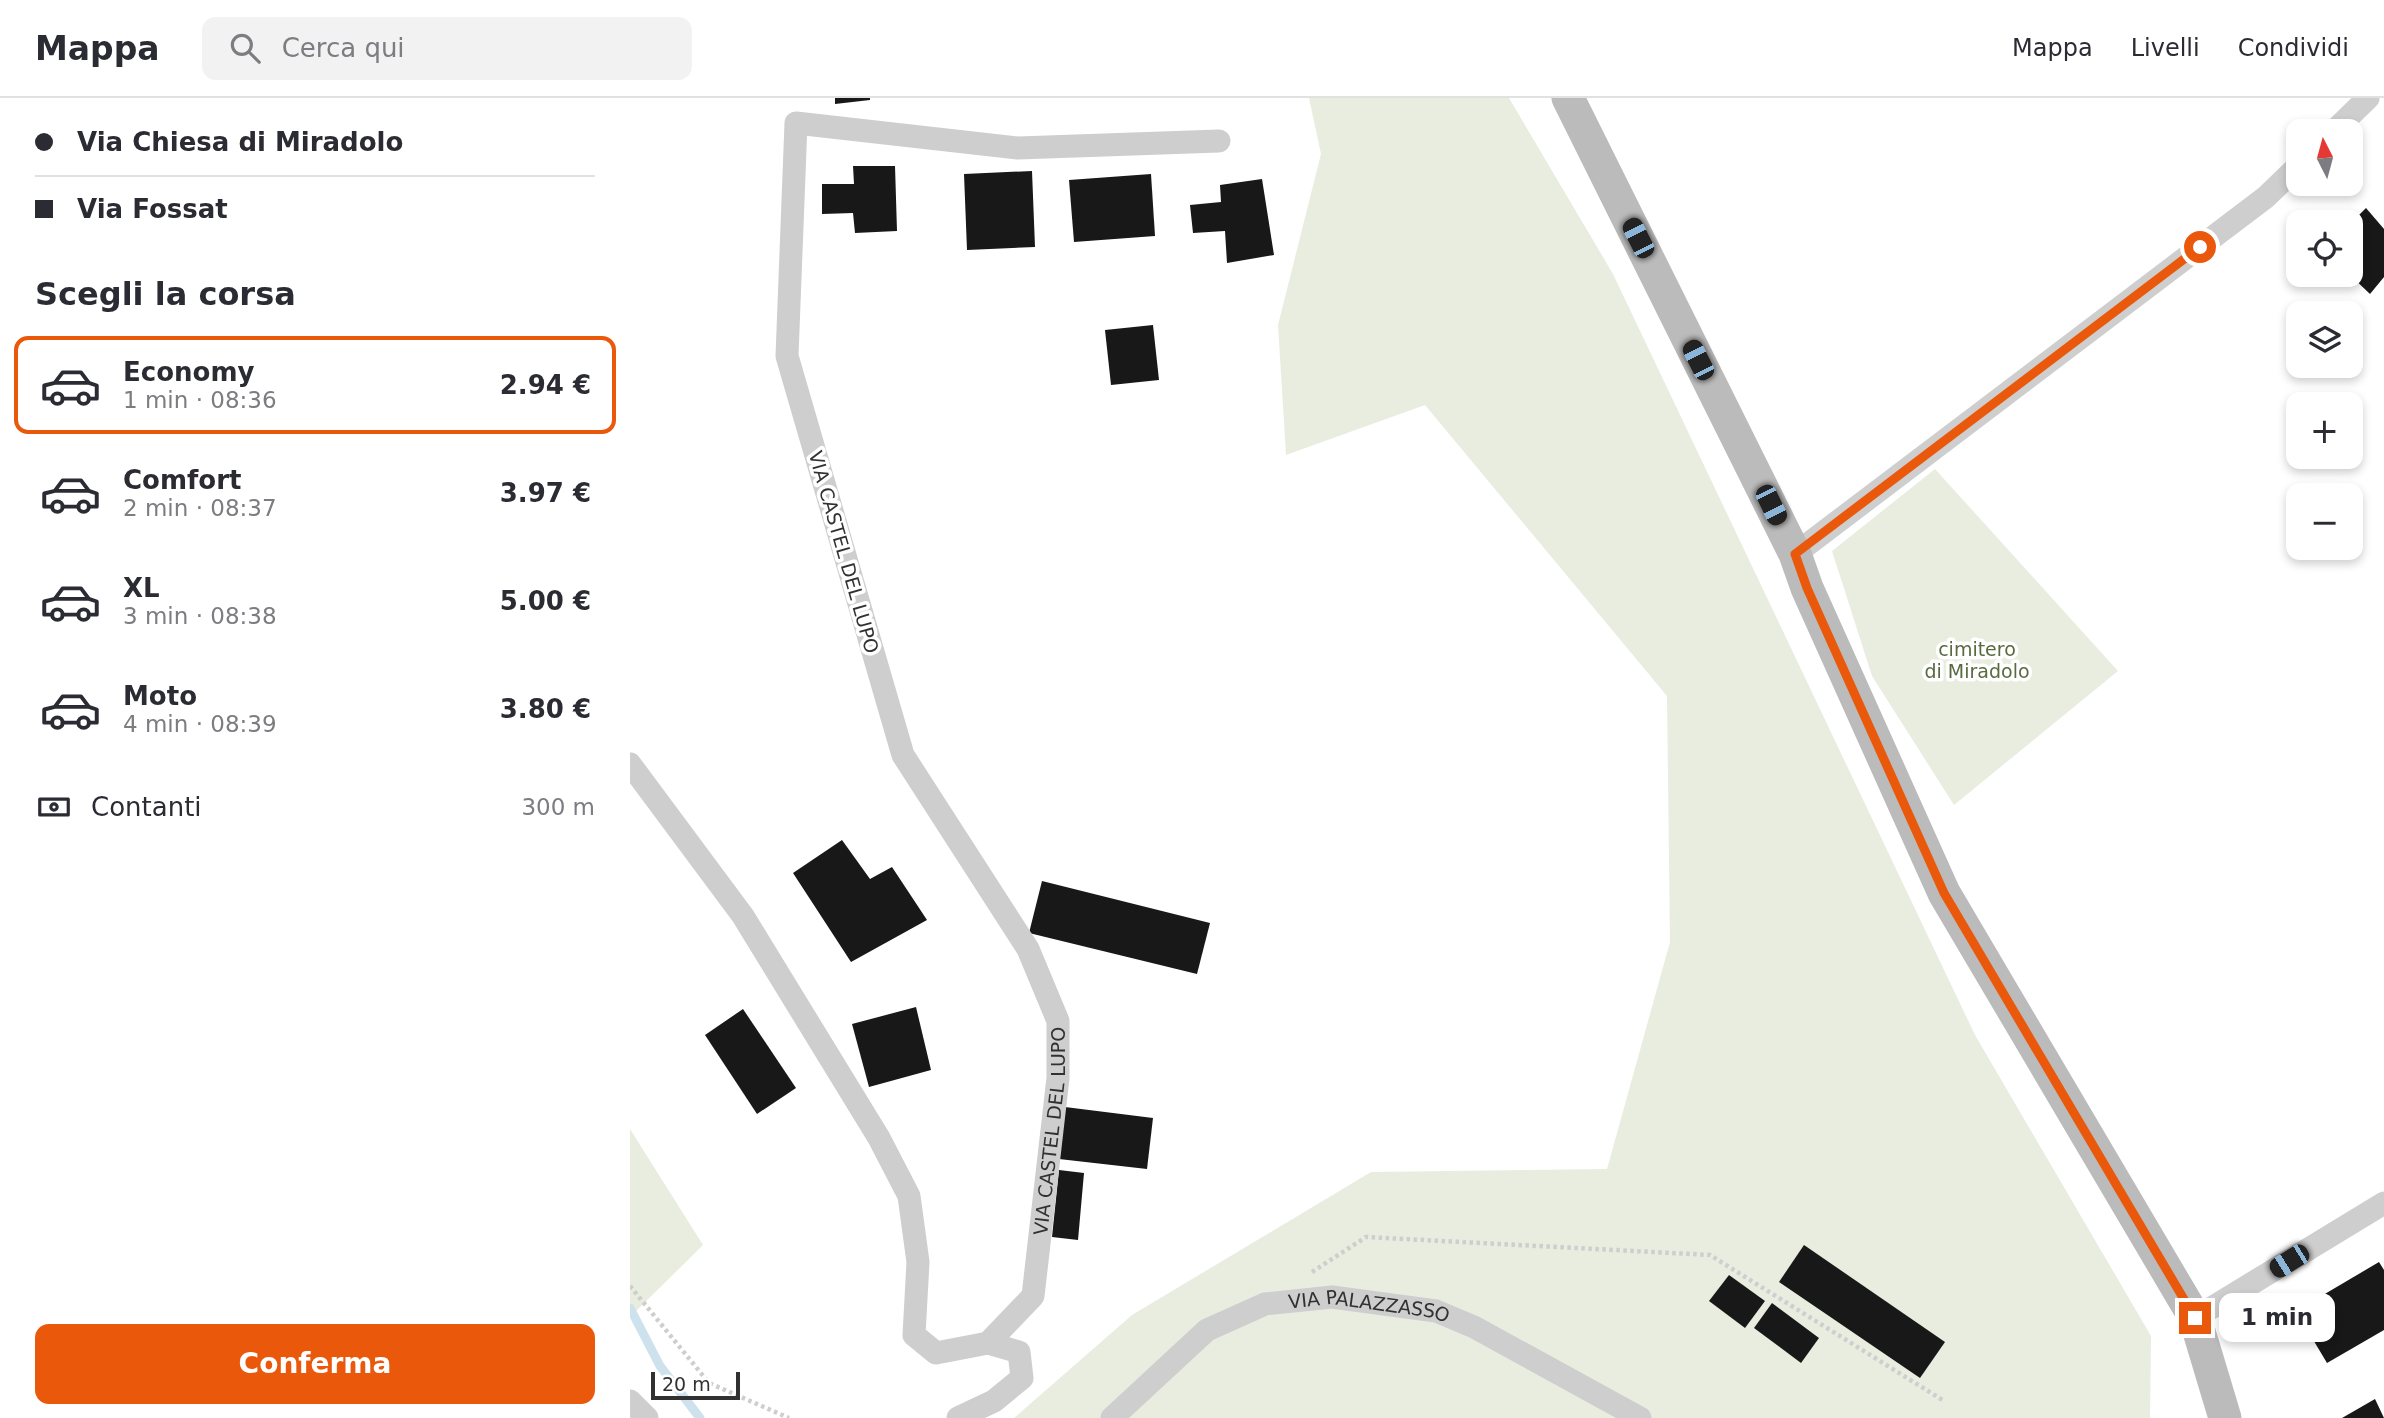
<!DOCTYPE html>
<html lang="it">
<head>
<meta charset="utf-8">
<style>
  :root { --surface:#fff; --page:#f2f2f3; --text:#2b2b33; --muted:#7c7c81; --line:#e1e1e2; --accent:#ea580c }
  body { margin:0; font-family:"DejaVu Sans",sans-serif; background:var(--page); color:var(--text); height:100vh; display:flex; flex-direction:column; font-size:26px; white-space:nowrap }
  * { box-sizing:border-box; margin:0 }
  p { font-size:23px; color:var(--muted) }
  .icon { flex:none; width:38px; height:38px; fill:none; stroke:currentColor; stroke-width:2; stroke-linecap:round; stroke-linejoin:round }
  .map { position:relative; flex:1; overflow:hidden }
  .drawer { display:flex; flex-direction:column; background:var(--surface); width:630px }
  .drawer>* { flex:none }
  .banner { display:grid; align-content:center; height:154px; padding:0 35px; background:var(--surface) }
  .needle { width:46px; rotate:354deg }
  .fabs { position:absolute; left:1656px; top:21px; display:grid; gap:14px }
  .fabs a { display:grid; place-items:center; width:77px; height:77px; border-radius:14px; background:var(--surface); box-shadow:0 4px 10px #0003; font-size:35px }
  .scale { position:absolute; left:21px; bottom:18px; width:89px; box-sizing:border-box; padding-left:7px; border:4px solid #313131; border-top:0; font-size:19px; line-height:24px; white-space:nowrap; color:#313131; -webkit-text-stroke:5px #fff; paint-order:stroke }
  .end { position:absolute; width:32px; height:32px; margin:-16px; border:9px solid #ea580c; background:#fff; box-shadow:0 0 0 4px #fff }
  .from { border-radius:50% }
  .bubble { position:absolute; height:49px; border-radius:14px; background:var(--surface); box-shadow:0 4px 10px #0003; font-size:23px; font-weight:800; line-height:49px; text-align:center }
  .car { position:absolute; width:21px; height:42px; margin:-21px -10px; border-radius:9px; box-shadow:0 0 5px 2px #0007; background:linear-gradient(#222 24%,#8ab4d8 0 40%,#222 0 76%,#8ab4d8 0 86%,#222 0) }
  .banner b { display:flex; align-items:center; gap:24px; height:66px; font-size:26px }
  .banner b+b { border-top:2px solid var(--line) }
  .banner i { width:18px; height:18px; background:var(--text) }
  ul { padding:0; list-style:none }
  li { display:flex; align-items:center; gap:21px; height:98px; margin:0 14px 10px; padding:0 21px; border:4px solid transparent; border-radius:14px }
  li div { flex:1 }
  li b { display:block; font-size:26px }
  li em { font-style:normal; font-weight:800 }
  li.active { border-color:var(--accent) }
  li>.icon { width:63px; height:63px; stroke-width:1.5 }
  h2 { padding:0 35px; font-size:32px; line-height:84px }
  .pay { display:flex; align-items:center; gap:18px; height:77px; padding:0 35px; font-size:26px }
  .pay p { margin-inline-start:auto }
  .action { display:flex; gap:14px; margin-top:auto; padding:14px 35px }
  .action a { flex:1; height:80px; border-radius:14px; background:var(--accent); color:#fff; font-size:28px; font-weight:800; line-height:80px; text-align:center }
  header { display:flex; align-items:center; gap:42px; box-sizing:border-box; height:98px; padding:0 35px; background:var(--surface); border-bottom:2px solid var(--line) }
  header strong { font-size:33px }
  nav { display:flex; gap:38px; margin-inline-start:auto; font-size:24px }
  .search { width:490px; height:63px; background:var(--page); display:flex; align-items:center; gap:18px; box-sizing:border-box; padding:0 24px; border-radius:14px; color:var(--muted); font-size:26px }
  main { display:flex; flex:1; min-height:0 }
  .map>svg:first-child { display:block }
  .green { fill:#e8eddf }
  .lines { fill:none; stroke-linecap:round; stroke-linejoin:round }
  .stream { stroke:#cde2ec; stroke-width:9 }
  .building { fill:#181818 }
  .path { stroke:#cecece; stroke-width:4.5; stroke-dasharray:3.5 3.5; stroke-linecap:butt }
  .street { stroke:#cecece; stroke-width:23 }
  .secondary { stroke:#bbb; stroke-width:33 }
  .route { stroke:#ea580c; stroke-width:9 }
  .labels { text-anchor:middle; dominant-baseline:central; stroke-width:7; stroke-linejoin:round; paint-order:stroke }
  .street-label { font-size:19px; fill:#313131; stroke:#fff }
  .park-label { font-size:19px; fill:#576b3f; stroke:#fff }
</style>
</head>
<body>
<header>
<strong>Mappa</strong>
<div class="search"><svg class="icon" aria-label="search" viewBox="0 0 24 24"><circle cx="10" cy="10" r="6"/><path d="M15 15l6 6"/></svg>Cerca qui</div>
<nav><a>Mappa</a><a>Livelli</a><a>Condividi</a></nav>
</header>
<main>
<section class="drawer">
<div class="banner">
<b><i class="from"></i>Via Chiesa di Miradolo</b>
<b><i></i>Via Fossat</b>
</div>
<h2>Scegli la corsa</h2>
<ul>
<li class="active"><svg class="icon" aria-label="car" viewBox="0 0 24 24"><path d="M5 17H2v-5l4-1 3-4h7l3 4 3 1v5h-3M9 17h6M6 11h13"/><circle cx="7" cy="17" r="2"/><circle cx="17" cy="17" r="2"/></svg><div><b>Economy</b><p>1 min · 08:36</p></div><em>2.94 €</em></li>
<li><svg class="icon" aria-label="car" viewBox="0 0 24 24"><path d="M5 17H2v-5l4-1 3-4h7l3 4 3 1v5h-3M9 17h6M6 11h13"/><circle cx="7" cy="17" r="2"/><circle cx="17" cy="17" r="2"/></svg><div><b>Comfort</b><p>2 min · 08:37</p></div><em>3.97 €</em></li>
<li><svg class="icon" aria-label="car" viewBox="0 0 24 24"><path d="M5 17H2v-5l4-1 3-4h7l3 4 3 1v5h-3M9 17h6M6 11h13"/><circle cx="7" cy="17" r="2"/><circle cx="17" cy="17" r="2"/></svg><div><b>XL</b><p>3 min · 08:38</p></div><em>5.00 €</em></li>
<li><svg class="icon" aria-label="car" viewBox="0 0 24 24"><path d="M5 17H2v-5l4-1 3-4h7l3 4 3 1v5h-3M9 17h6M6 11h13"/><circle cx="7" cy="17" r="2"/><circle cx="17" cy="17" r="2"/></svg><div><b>Moto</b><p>4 min · 08:39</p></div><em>3.80 €</em></li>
</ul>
<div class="pay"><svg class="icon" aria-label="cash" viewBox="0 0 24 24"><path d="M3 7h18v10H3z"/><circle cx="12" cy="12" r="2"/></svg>Contanti<p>300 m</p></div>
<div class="action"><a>Conferma</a></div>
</section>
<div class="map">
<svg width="1754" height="1320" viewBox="0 0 1754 1320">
  <rect width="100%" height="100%" fill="#fff"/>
  <g class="green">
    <polygon points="679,0 879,0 983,176 1345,937 1521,1238 1520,1320 384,1320 502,1217 741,1074 977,1071 1040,844 1037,598 795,307 656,357 648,227 691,56"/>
    <polygon points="1305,371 1488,573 1324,707 1242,578 1202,453"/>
    <polygon points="0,1031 73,1147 0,1219"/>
  </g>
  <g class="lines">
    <polyline class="stream" points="0,1210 30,1268 70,1320"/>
  </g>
  <g class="building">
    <polygon points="205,0 240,0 240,2 205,6"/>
    <polygon points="223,68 265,68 267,133 225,135 223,115 192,116 192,86 224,86"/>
    <polygon points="402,73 405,149 337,152 334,76"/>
    <polygon points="521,76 525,138 444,144 439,82"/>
    <polygon points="632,81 644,157 597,165 595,133 563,135 560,107 591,104 590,87"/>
    <polygon points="1736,110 1754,131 1754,179 1740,196 1720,177 1720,126"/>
    <polygon points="523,227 529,282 481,287 475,232"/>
    <polygon points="212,742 240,781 262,769 297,822 221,864 163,775"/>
    <polygon points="412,783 580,825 567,876 399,835"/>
    <polygon points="286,909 301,972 239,989 222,926"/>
    <polygon points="113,911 166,990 127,1016 75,937"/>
    <polygon points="435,1009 523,1020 517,1071 429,1061"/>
    <polygon points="429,1072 454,1075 448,1142 422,1139"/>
    <polygon points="1174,1147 1315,1244 1290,1280 1149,1184"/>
    <polygon points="1749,1164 1754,1172 1754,1232 1697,1265 1666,1213"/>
    <polygon points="1099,1177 1135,1203 1115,1230 1079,1203"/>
    <polygon points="1142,1205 1189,1240 1171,1265 1124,1230"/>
    <polygon points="1745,1301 1754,1320 1712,1320"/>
  </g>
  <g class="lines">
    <g class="path">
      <polyline points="682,1174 736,1139 1080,1157 1314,1303"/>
      <polyline points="0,1188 79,1285 159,1320"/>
    </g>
    <g class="street">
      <polyline points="1704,33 1738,0"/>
      <polyline points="1165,456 1636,99 1668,68"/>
      <polyline points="0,666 113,818 249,1040 279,1098 288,1164 284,1237 306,1255 358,1245 389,1254 392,1280 364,1303 328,1320"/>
      <polyline points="1565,1220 1754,1105"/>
      <path id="s1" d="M358 1245 403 1198 428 980V923L398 851 273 657 157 258 166 25 388 50 589 43"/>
      <polyline points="0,1303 17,1320"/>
      <path id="s2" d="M482 1320 577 1232 635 1206 702 1199 806 1213 844 1229 1010 1320"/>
    </g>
    <polyline class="secondary" points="938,0 1165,456 1177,490 1314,795 1565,1220 1595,1320"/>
  </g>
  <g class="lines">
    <polyline class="route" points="1565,1220 1314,795 1177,490 1165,456 1570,149"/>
  </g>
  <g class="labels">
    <g class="street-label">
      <text transform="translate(214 454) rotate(74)">VIA CASTEL DEL LUPO</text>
      <text stroke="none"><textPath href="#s1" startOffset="231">VIA CASTEL DEL LUPO</textPath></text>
      <text stroke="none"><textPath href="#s2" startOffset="298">VIA PALAZZASSO</textPath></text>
    </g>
    <g class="park-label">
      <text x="1347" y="551">cimitero<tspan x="1347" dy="22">di Miradolo</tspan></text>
    </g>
  </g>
</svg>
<div class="fabs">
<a><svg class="needle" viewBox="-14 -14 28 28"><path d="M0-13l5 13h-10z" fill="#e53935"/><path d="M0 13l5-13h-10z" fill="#7c7c81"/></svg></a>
<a><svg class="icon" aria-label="locate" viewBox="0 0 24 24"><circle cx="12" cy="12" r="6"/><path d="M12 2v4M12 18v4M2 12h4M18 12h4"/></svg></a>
<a><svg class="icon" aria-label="layers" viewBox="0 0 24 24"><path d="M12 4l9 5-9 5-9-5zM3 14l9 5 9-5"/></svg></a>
<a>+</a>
<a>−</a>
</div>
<div class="scale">20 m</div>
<i class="end from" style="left:1570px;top:149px"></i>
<i class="end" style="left:1565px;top:1220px"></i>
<div class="bubble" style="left:1589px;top:1195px;width:116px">1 min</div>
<i class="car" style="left:1008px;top:140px;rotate:333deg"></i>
<i class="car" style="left:1068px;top:262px;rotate:333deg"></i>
<i class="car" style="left:1141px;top:407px;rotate:154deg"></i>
<i class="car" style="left:1659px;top:1163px;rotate:238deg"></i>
</div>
</main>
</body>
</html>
